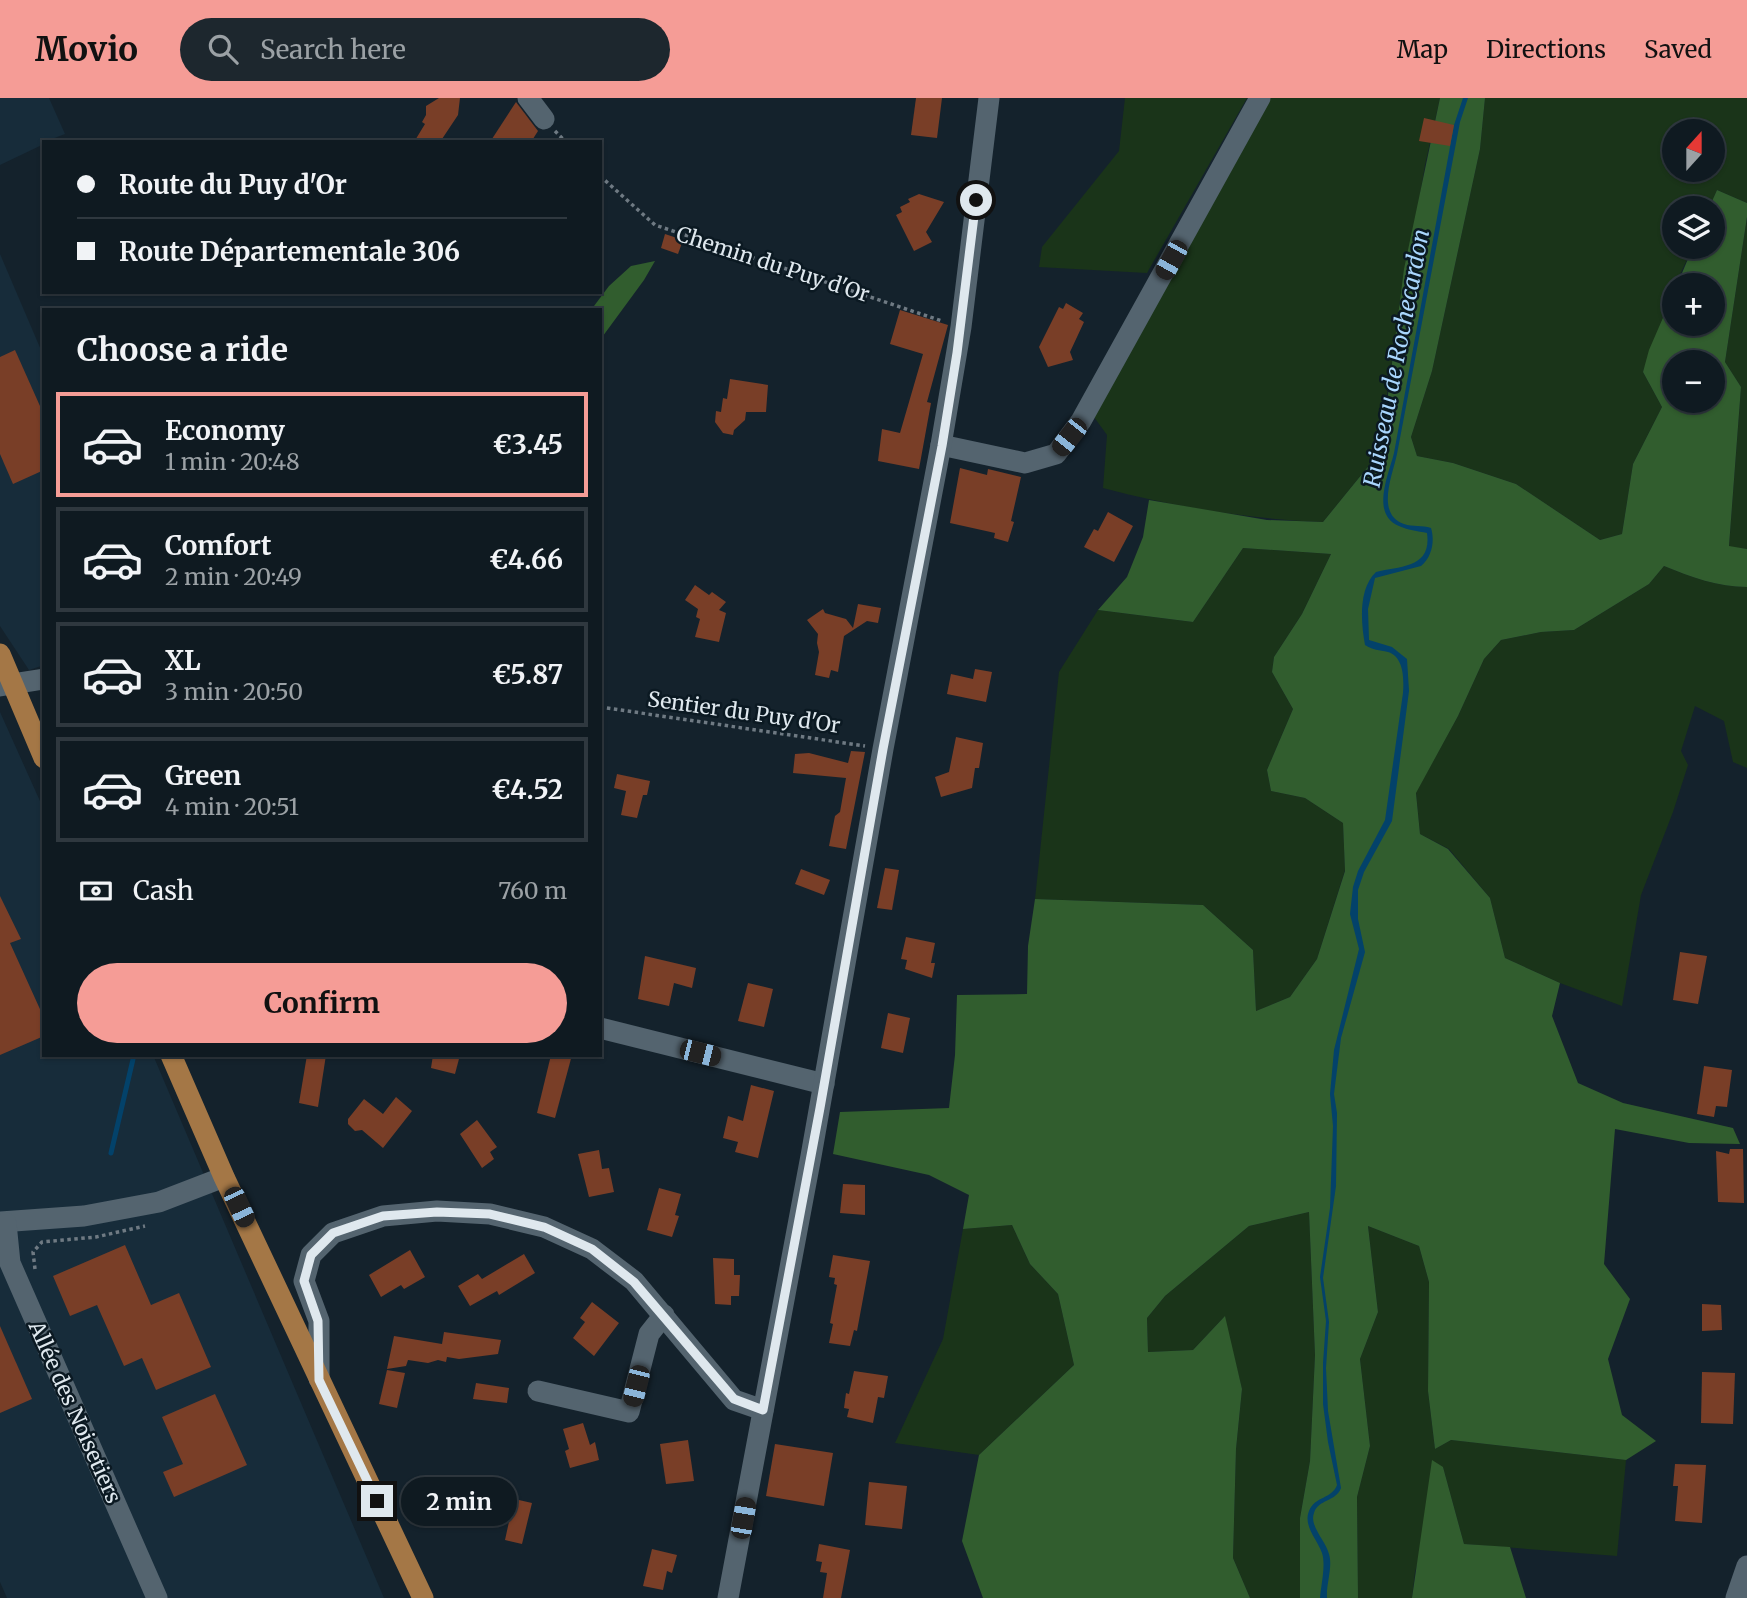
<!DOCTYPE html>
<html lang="en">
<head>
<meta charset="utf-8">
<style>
  :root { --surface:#0f1a21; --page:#1d272e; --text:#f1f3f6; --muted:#9ba1a5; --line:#2f383f; --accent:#f59c96 }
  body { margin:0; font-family:Merriweather,serif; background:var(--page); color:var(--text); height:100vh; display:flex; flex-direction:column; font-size:26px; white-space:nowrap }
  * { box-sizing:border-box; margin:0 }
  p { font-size:23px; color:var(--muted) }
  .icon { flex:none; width:38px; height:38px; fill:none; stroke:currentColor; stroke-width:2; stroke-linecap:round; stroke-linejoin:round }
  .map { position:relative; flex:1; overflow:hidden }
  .side { position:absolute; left:42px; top:210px; width:560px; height:749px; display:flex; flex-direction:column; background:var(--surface); border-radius:0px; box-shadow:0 2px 5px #0004,0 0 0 2px var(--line) }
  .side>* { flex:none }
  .hud { position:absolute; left:42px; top:42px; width:560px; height:154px; border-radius:0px; box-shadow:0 2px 5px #0004,0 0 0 2px var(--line); display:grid; align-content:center; height:154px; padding:0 35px; background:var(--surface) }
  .needle { width:46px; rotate:21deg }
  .tools { position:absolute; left:1662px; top:21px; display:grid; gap:14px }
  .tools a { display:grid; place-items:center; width:63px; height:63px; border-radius:50%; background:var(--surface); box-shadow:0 2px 5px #0004,0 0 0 2px var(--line); font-size:35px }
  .end { position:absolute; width:32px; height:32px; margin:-16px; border:9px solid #dfe8ee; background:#111; box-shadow:0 0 0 4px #111 }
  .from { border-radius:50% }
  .bubble { position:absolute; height:49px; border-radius:24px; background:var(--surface); box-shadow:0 2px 5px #0004,0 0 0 2px var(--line); font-size:23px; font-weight:700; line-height:49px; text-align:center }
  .car { position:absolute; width:21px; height:42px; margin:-21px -10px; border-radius:9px; box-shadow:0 0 5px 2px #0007; background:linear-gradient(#222 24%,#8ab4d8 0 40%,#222 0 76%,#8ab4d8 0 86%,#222 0) }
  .hud b { display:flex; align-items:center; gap:24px; height:66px; font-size:26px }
  .hud b+b { border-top:2px solid var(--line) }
  .hud i { width:18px; height:18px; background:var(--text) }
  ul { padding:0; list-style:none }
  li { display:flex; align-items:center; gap:21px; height:105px; margin:0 14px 10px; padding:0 21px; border:4px solid var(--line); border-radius:0px }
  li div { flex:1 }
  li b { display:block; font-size:26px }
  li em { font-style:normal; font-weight:700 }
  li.current { border-color:var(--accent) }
  li>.icon { width:63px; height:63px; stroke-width:1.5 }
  h2 { padding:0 35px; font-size:32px; line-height:84px }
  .pay { display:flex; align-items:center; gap:18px; height:77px; padding:0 35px; font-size:26px }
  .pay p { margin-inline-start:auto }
  .action { display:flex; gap:14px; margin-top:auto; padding:14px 35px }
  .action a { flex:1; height:80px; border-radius:42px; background:var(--accent); color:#111; font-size:28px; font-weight:700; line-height:80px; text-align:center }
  header { display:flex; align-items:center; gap:42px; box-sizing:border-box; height:98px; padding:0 35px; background:var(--accent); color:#111 }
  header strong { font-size:33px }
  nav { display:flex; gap:38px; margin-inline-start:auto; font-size:24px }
  .search { width:490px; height:63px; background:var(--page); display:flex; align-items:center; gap:18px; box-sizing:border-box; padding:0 24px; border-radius:38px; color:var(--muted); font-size:26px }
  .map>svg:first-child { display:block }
  .built { fill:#172c3a }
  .green { fill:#1a3419; fill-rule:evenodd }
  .forest { fill:#315d2e; fill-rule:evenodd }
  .water { fill:#03426a }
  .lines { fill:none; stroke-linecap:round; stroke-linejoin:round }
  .stream { stroke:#03426a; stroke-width:5 }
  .building { fill:#793e27 }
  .path { stroke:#6f7a83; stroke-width:3.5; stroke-dasharray:3.5 3.5; stroke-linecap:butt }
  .minor { stroke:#54646f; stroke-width:21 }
  .tertiary { stroke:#54646f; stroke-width:21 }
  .secondary { stroke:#54646f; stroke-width:21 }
  .primary { stroke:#a47746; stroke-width:21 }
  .route { stroke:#dfe8ee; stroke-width:9 }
  .labels { text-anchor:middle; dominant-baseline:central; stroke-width:5; stroke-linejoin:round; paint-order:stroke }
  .street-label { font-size:21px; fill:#dfe8ee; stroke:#0b1922 }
  .water-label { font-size:23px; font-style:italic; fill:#a9d6fd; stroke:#0b1922 }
</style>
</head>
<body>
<header>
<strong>Movio</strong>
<div class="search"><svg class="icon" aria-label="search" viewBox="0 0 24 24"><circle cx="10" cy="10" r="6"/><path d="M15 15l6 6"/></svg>Search here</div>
<nav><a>Map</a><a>Directions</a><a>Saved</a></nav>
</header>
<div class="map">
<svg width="1747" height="1500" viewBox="0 0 1747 1500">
  <rect width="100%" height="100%" fill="#14222c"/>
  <g class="built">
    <polygon points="0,0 49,0 65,36 44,44 44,46 0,67"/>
    <polygon points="0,156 44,259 44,567 29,572 0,528"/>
    <polygon points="0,614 44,712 44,957 153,957 384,1500 7,1500 0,1484"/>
  </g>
  <g class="green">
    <polygon points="1125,0 1247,0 1147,175 1039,169 1042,149 1119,53"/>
    <path d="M1269 0H1440L1425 67 1388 288 1383 336 1371 365 1323 424C1248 421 1175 409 1103 390L1107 337 1094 319Z"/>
    <path d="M1485 0H1747V105L1717 92 1709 110H1675V149H1693L1675 187 1643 274 1662 309 1633 366 1622 436 1600 442 1516 386 1453 365 1417 358 1411 339 1432 273 1480 51ZM1675 33H1713V72H1675Z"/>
    <polygon points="1747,119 1747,451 1729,449 1741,289 1725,264"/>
    <polygon points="1243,450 1331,456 1302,516 1274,559 1272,574 1293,611 1267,672 1271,693 1305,700 1343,725 1345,772 1317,861 1290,899 1256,913 1253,852 1203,807 1035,801 1059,574 1098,512 1193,524"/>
    <path d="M1664 468C1691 479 1718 489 1747 489V670L1733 664 1724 623 1695 608 1681 653 1688 667 1673 714 1641 797 1622 908 1560 885 1505 860 1490 800 1449 751 1420 736 1416 694 1458 618 1484 561 1501 542 1541 534 1574 532 1649 486Z"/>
    <polygon points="1309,1114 1315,1257 1310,1363 1300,1420 1300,1500 1250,1500 1233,1460 1236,1351 1242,1291 1224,1219 1193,1252 1148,1254 1147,1220 1165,1198 1249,1128"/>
    <polygon points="1012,1127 1030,1166 1058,1196 1074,1267 979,1357 895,1345 943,1241 963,1131"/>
    <polygon points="1368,1128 1419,1148 1429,1184 1428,1293 1435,1351 1451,1342 1626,1362 1617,1458 1464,1446 1443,1369 1415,1474 1412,1500 1358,1500 1357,1399 1370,1348 1360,1261 1378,1214"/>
  </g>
  <g class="forest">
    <path d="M1440 0H1485L1480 51 1432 273 1411 339 1417 358 1453 365 1516 386 1600 442 1622 436 1633 366 1662 309 1643 274 1649 252 1675 192V226H1713V187H1677L1693 149H1713V110H1709L1717 92 1747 105V119L1725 264 1741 289 1729 448 1747 451V489C1718 489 1691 479 1664 468L1649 486 1574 532 1541 534 1501 542 1484 561 1458 618 1416 695 1420 736 1448 751 1490 800 1505 860 1560 885 1552 918 1578 985 1623 1005 1733 1030 1740 1046 1689 1045 1615 1031 1604 1166 1630 1201 1608 1261 1622 1317 1656 1343 1626 1362 1451 1342 1435 1351 1428 1293 1429 1184 1419 1148 1368 1128 1378 1214 1360 1261 1370 1348 1357 1399 1358 1500H1300V1420L1310 1363 1315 1257 1309 1114 1249 1128 1165 1198 1147 1220 1148 1254 1193 1252 1225 1218 1242 1291 1236 1351 1233 1460 1250 1500H983L962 1443 979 1357 1074 1267 1058 1196 1030 1166 1012 1127 963 1131 969 1097 929 1077 833 1056 840 1014 949 1010 955 957 957 897 1027 896 1028 848 1035 801 1203 807 1253 852 1256 913 1290 899 1317 861 1345 773 1343 725 1305 700 1271 693 1267 672 1293 611 1272 574 1274 559 1302 516 1331 456 1243 450 1193 524 1098 512 1127 479 1143 439 1149 402 1267 422 1323 424 1371 365 1383 336 1404 171ZM1675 264H1713V303H1675Z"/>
    <polygon points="655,163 644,182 600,242 600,212 591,212 609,188 631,168"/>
    <polygon points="1432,1362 1443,1369 1464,1446 1510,1449 1526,1500 1412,1500"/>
  </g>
  <path class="water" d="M1463 0H1468L1460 24 1397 356C1393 376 1375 416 1404 426 1413 429 1422 427 1431 430 1435 443 1432 459 1421 468L1375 480 1368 511 1369 542 1392 549 1407 561 1409 593 1392 723 1364 774 1358 792V821L1365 854 1341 940 1334 996 1337 1015 1336 1088 1323 1180 1329 1224 1326 1270 1328 1313 1341 1390C1336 1404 1318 1401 1314 1415 1309 1428 1326 1443 1329 1456 1333 1469 1326 1486 1327 1500H1320C1321 1487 1326 1467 1322 1455 1317 1441 1303 1428 1309 1413 1315 1398 1332 1401 1337 1387L1328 1344 1323 1306V1265L1326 1223 1320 1179 1330 1110 1333 1028 1330 996 1334 952 1359 851 1350 816 1353 789 1358 773 1385 722 1403 595C1404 581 1404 559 1388 554 1379 552 1373 552 1365 547 1361 525 1358 491 1376 474 1401 468 1432 470 1427 435 1418 433 1407 432 1399 428 1370 416 1389 376 1394 355L1454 27Z"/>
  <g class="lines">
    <polyline class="stream" points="111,1055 134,957"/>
  </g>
  <g class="building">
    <polygon points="439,0 460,0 458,17 440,44 414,44 425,26 422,24 426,17 426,8"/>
    <polygon points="916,0 942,0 937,40 911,37"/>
    <polygon points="516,4 538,33 531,44 490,44"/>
    <polygon points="1424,20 1454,27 1450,48 1419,43"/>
    <polygon points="919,96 944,104 926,134 932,144 914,153 896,117 902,114 900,109 910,104 908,101"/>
    <polygon points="665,136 683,142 678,156 661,150"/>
    <polygon points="1066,205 1083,215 1079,221 1084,224 1070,254 1073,262 1048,269 1039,249 1059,209 1063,211"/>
    <polygon points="900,212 948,227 927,304 931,305 919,371 878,363 882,331 900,335 923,256 890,246"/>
    <polygon points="15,252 44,317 44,372 13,386 0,356 0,259"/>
    <polygon points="730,281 768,287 766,314 746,314 745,322 734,332 733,337 723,335 715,324 716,313 721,314 723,300 727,301"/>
    <polygon points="960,370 987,377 988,371 1021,379 1011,423 1014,424 1008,444 994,440 995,435 950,425"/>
    <polygon points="1108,414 1133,428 1114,464 1084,449 1094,431 1098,433"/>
    <polygon points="695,487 709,497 712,494 726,504 719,512 726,515 719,544 695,539 700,521 696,519 698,511 685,502"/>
    <polygon points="858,506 881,510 878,525 867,523 844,538 838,574 831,572 829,580 815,577 819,554 817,545 818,536 807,522 823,511 825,515 846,521 853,530"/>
    <polygon points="975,571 992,574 986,604 947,596 951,576 973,581"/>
    <polygon points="956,639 983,645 979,670 975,670 972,690 941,699 935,679 949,674"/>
    <polygon points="851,653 865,654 846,751 829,748 835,718 840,714 846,680 793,675 795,656 809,655 848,665"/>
    <polygon points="617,676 650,683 647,697 643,697 637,720 621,717 626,693 614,690"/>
    <polygon points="885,770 899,772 892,812 877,810"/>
    <polygon points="801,771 830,782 824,797 795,786"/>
    <polygon points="0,798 21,841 10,845 44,920 44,938 0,957"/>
    <polygon points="906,839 935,845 931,865 935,865 932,880 905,871 907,862 901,861"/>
    <polygon points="1680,854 1707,858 1698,906 1673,902"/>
    <polygon points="645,858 696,870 692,890 674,885 669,908 638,901"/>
    <polygon points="748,885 773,891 764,929 738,923"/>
    <polygon points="888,915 910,920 903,955 881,950"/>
    <polygon points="307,957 326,957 318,1009 299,1005"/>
    <polygon points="433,957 460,957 455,976 431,970"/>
    <polygon points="551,957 572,957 555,1020 537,1015"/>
    <polygon points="1704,968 1732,972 1727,1009 1716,1008 1714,1019 1697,1016"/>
    <polygon points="751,987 774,993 758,1060 735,1054 738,1044 723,1040 728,1018 743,1023"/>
    <polygon points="396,999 412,1013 383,1050 362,1032 355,1033 348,1026 348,1021 364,1001 383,1016"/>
    <polygon points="477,1022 497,1049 490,1054 494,1061 482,1070 460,1036"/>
    <polygon points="1730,1051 1743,1051 1744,1105 1718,1104 1716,1053 1729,1056"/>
    <polygon points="599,1052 602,1071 609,1070 614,1094 589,1099 578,1056"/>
    <polygon points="843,1086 865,1087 865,1117 840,1115"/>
    <polygon points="659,1090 681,1096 675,1117 679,1118 672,1139 647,1132"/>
    <polygon points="125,1147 151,1207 179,1195 211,1269 156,1292 142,1260 124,1268 97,1207 70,1218 53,1178"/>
    <polygon points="410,1152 425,1179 404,1191 401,1187 381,1199 369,1177"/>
    <polygon points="524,1156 535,1175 499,1197 497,1193 470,1208 458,1188 478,1176 482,1181"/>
    <polygon points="833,1157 870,1163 857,1233 854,1232 850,1248 829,1245 833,1226 830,1225 837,1187 834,1186 835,1180 829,1179"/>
    <polygon points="713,1160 734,1161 734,1177 740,1177 739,1198 731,1198 731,1207 715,1206"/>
    <polygon points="592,1204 619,1225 594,1258 573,1240 585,1224 580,1220"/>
    <polygon points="1702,1206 1721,1207 1722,1232 1702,1233"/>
    <polygon points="0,1228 32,1301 0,1315"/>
    <polygon points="444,1234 501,1242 498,1256 459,1261 447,1259 446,1264 438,1262 428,1265 408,1262 406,1268 387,1271 394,1238 442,1246"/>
    <polygon points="387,1272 405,1275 397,1310 379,1306"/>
    <polygon points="854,1273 888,1278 884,1300 878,1299 873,1325 847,1319 849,1311 844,1310 846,1295 849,1296"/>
    <polygon points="1702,1274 1735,1275 1733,1326 1701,1325"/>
    <polygon points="476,1285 509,1290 507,1305 473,1301"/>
    <polygon points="215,1296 247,1367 174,1399 163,1374 183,1366 162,1319"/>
    <polygon points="583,1325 590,1347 595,1344 599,1362 570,1370 565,1353 569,1351 563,1331"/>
    <polygon points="688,1342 694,1383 666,1386 660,1346"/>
    <polygon points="775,1346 833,1355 824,1408 766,1398"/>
    <polygon points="1675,1366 1706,1367 1702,1425 1675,1423 1678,1388 1673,1388"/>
    <polygon points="869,1384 907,1388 902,1431 865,1427"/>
    <polygon points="506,1399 532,1405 522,1446 505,1442 510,1419 502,1417"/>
    <polygon points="819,1446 850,1452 841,1500 823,1500 827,1475 820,1474 822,1464 816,1463"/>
    <polygon points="652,1451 677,1457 672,1475 667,1473 663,1492 643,1488"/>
  </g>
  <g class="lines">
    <g class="path">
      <polyline points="555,33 566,44"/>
      <polyline points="600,78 655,127 942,223"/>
      <polyline points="600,609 865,648"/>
      <polyline points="35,1171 33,1154 42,1144 96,1139 145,1128"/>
    </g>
    <g class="minor">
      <polyline points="528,0 544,21"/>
      <polyline points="941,347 1025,365 1056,356 1081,323 1260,0"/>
      <polyline points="0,588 44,581"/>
      <polyline points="600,930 824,986"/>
      <polyline points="319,1281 319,1223 304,1183 311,1157 333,1135 383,1118 437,1113 490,1116 544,1129 592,1151 634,1183 734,1302 763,1312"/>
      <polyline points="538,1293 629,1314 649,1236 664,1217"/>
      <polyline points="1736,1500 1747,1468"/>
    </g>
    <g class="tertiary">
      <polyline points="0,1124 84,1118 159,1104 224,1079"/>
      <polyline points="6,1125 10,1165 157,1500"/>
    </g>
    <polyline class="secondary" points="728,1500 811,1058 883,651 941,347 961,229 989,0"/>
    <g class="primary">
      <polyline points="0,556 44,660"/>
      <polyline points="171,957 224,1079 423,1500"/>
    </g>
  </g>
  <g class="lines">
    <polyline class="route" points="377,1403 319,1282 318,1223 304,1183 311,1157 333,1135 383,1118 437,1114 490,1116 544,1129 592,1151 634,1184 734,1301 763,1312 820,1010 883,651 942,348 957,255 976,102"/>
  </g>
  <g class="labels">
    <g class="street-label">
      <text transform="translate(773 166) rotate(18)">Chemin du Puy d'Or</text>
      <text transform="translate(744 614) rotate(8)">Sentier du Puy d'Or</text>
      <text transform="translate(75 1314) rotate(66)">Allée des Noisetiers</text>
    </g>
    <g class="water-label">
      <text transform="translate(1396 260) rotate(-79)">Ruisseau de Rochecardon</text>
    </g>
  </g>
</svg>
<div class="tools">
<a><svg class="needle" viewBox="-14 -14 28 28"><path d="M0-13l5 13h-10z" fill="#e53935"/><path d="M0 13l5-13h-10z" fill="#9ba1a5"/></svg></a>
<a><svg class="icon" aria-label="layers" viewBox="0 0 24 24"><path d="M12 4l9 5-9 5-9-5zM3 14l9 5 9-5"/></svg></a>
<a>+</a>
<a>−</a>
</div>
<i class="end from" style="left:976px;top:102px"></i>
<i class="end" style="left:377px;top:1403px"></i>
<div class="bubble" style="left:401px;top:1379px;width:116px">2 min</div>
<i class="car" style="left:1171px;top:162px;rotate:209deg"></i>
<i class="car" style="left:1069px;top:339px;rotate:218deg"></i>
<i class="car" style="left:700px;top:955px;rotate:104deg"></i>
<i class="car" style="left:239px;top:1109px;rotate:155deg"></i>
<i class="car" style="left:636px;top:1288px;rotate:194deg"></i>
<i class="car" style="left:743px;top:1420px;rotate:10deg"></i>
<div class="hud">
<b><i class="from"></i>Route du Puy d'Or</b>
<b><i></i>Route Départementale 306</b>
</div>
<section class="side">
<h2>Choose a ride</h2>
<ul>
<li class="current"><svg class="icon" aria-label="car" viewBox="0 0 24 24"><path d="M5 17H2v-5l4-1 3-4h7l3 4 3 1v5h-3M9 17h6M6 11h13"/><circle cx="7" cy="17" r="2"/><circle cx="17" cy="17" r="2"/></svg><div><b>Economy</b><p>1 min · 20:48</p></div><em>€3.45</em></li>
<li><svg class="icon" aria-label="car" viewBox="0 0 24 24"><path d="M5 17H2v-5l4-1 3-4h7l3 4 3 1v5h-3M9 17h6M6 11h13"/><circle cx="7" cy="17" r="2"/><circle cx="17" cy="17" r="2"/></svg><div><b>Comfort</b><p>2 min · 20:49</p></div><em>€4.66</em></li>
<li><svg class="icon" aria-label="car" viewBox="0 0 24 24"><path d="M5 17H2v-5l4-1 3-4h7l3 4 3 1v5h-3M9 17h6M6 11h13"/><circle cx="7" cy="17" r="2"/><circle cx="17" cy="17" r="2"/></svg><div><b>XL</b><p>3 min · 20:50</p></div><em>€5.87</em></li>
<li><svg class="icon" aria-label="car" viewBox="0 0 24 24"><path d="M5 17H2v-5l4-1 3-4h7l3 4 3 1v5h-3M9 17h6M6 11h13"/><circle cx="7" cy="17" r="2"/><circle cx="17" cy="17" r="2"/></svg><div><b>Green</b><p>4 min · 20:51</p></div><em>€4.52</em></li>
</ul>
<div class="pay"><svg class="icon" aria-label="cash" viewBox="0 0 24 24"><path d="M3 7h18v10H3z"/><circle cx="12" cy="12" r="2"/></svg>Cash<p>760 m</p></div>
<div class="action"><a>Confirm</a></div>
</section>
</div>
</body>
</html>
